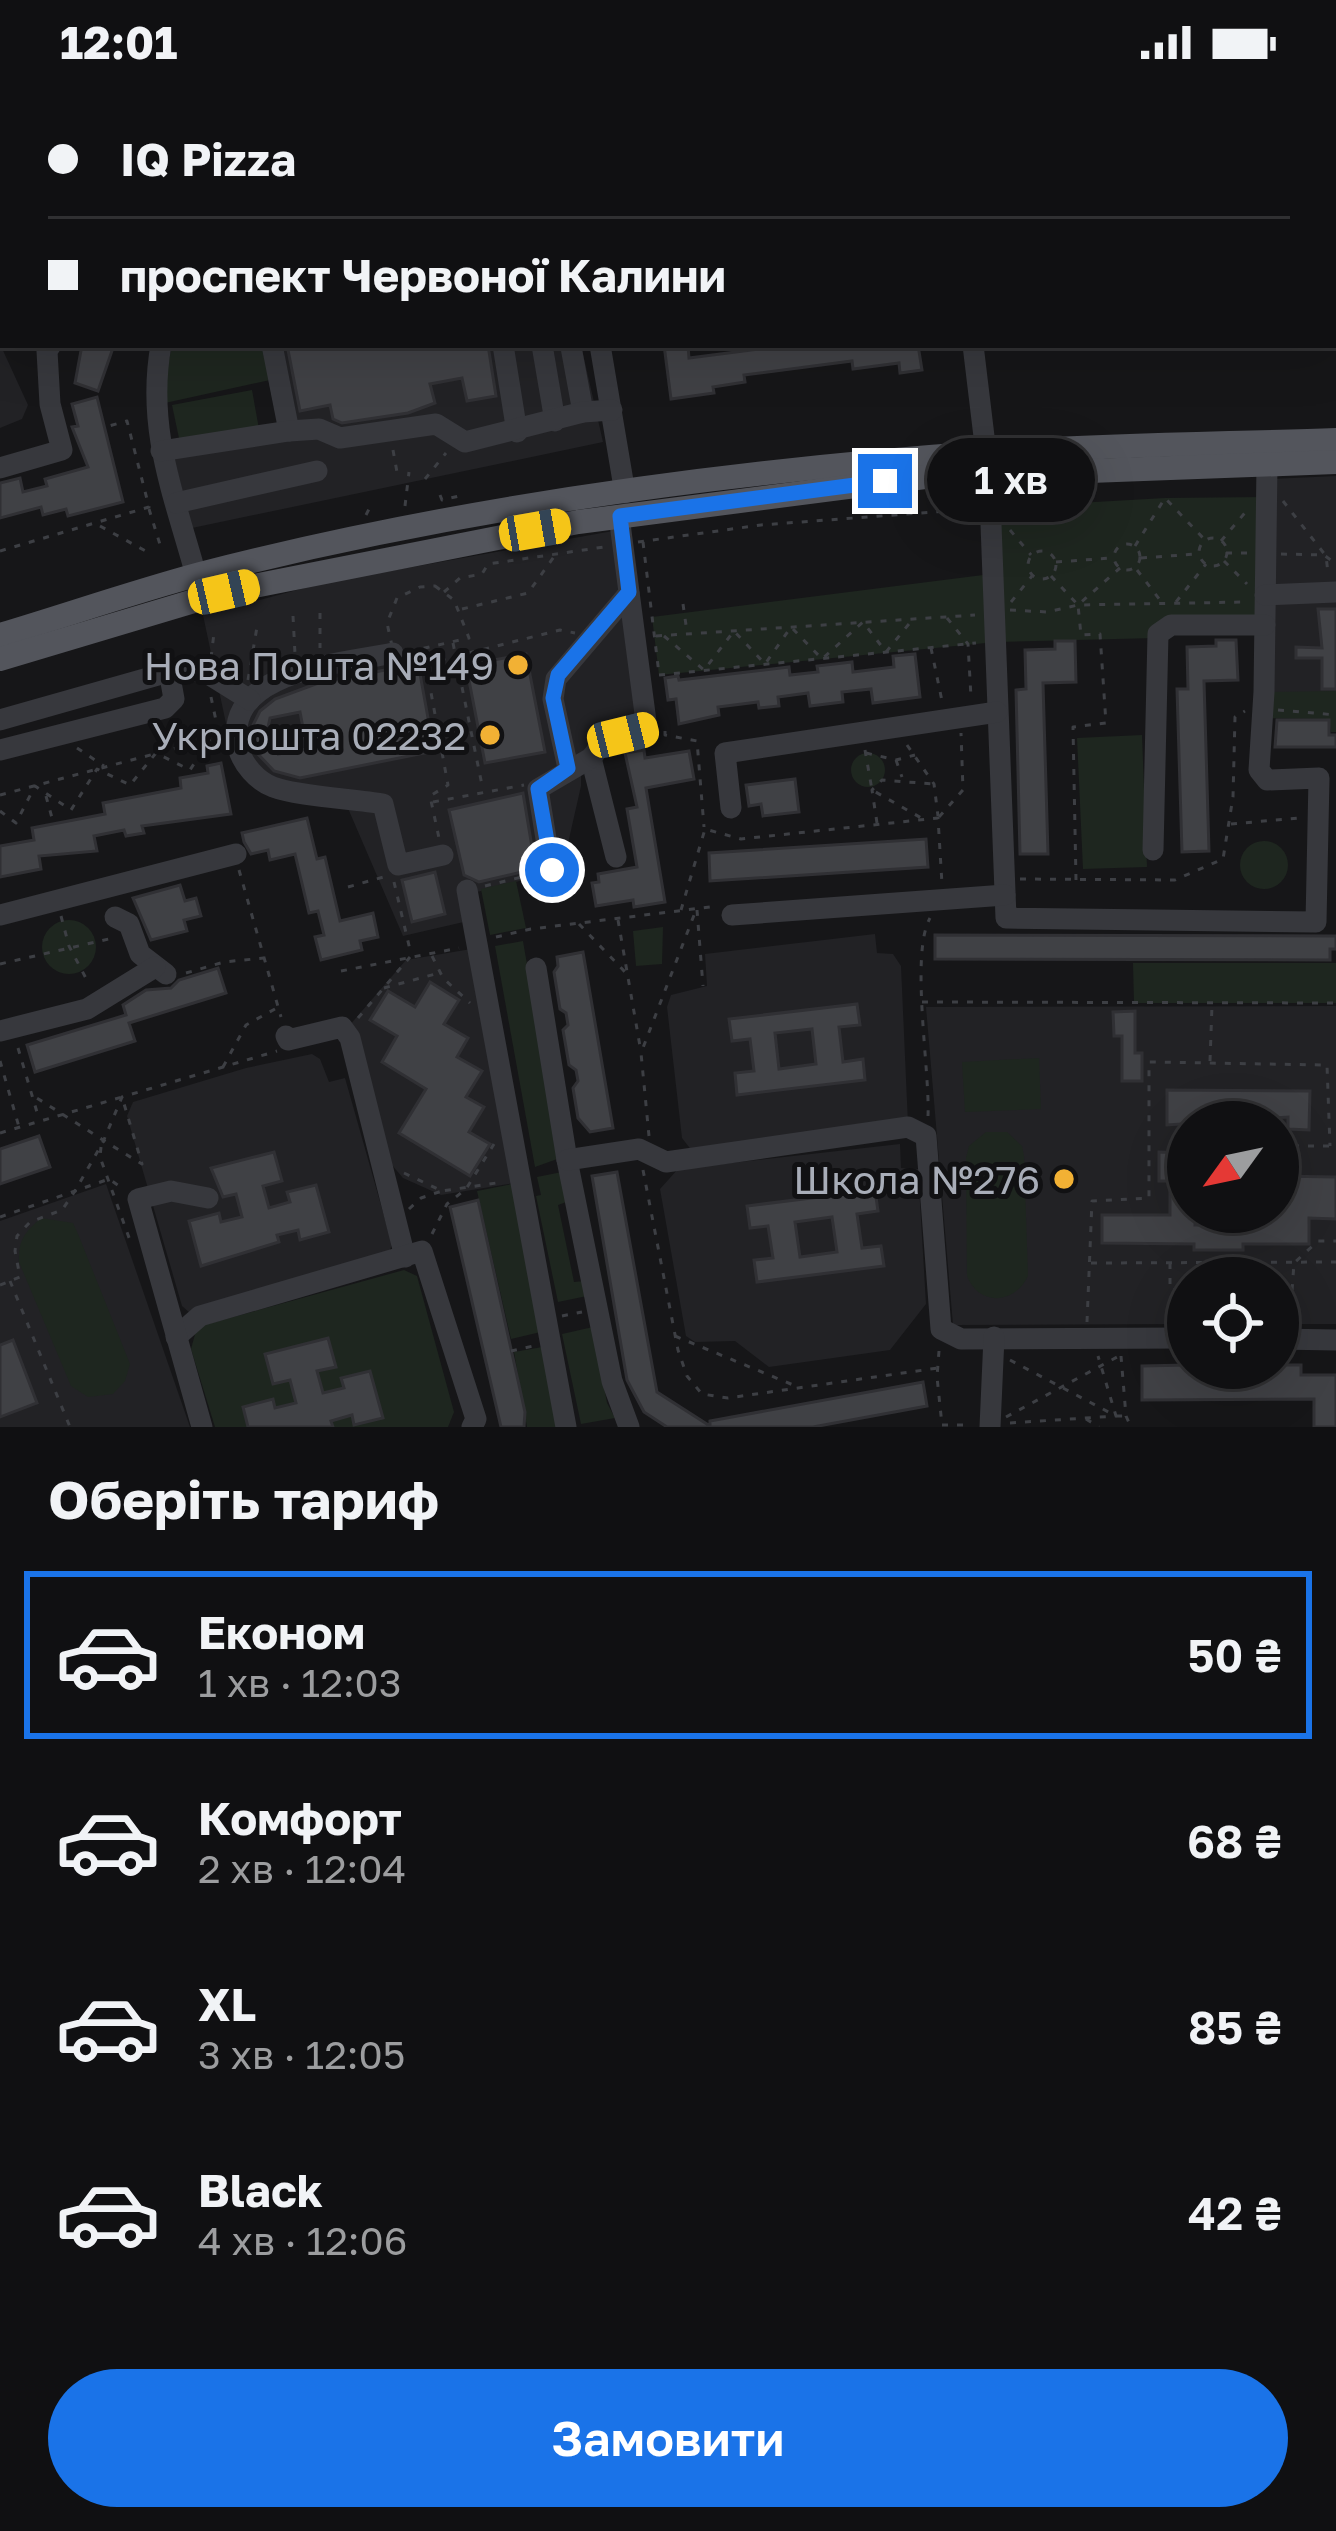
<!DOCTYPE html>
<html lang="uk">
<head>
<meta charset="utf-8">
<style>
  :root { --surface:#101012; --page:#1e1e20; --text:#f1f3f6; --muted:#9c9d9f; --line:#303032; --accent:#1a73e8 }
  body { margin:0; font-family:"Golos Text",sans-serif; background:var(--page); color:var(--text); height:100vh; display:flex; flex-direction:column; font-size:45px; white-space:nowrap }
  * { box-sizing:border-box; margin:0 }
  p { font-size:39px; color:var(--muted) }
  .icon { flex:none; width:66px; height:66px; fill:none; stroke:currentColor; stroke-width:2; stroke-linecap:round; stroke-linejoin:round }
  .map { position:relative; height:1343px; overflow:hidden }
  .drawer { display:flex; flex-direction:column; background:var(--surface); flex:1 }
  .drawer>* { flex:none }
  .guide { position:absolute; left:0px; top:0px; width:1338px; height:264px; box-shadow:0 12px 48px #0002,0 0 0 3px var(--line); display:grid; align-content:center; height:264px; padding:0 48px; background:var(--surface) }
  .needle { width:78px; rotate:237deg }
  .buttons { position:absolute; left:1167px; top:1017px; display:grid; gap:24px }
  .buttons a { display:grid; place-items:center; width:132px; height:132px; border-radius:50%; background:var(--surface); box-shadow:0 12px 48px #0002,0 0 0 3px var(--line); font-size:60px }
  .end { position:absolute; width:54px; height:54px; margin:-27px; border:15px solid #1a73e8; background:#fff; box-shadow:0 0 0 6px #fff }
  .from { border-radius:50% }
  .bubble { position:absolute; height:84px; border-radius:42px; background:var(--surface); box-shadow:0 12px 48px #0002,0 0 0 3px var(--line); font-size:39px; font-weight:600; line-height:84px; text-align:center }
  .car { position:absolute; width:36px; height:72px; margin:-36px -18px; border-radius:15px; box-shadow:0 0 9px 3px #0007; background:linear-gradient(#f5c518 24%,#345 0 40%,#f5c518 0 76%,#345 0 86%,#f5c518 0) }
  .guide b { display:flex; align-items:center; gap:42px; height:114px; font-size:45px }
  .guide b+b { border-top:3px solid var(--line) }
  .guide i { width:30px; height:30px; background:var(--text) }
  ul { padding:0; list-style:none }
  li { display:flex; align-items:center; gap:36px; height:168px; margin:0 24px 18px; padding:0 24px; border:6px solid transparent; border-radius:0px }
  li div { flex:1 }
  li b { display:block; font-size:45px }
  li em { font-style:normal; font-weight:600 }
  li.selected { border-color:var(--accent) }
  li>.icon { width:108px; height:108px; stroke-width:1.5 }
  h2 { padding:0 48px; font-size:54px; line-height:144px }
  .button { display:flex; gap:24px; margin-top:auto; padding:24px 48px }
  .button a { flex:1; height:138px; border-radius:72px; background:var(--accent); color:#fff; font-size:48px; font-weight:600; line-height:138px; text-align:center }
  .status { display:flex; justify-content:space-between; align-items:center; height:84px; padding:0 60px; background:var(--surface); direction:ltr }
  .status svg { height:33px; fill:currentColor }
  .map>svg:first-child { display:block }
  .built { fill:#222225; fill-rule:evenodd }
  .green { fill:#1e261f }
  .building { fill:#404145; stroke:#303034; stroke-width:3; fill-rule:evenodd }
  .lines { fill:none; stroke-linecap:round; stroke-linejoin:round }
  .path { stroke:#3d3f44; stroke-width:3; stroke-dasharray:6 9; stroke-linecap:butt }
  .minor { stroke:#37383d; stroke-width:21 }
  .major { stroke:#53555c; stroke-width:24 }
  .route { stroke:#1a73e8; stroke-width:15 }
  .poi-dot { fill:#f2b134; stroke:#111113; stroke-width:4.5 }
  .labels { text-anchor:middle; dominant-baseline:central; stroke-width:10; stroke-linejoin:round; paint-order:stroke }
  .poi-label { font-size:39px; fill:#a8adb8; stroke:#111113; text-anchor:end }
</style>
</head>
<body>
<div class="status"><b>12:01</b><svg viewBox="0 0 49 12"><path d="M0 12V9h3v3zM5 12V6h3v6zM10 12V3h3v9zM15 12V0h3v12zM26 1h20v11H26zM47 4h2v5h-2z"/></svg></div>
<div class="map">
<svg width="1336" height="1343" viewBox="0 0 1336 1343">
  <rect width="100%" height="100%" fill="#161618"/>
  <g class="built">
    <polygon points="0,260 28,321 22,335 0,344"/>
    <polygon points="261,261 581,261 603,358 192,444 172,368 280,351"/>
    <polygon points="1336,392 1336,621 1272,620 1271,395"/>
    <polygon points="613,447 638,634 602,652 581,669 581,702 562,786 477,808 481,834 403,852 347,722 289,713 231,663 203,531 323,499"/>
    <polygon points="875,850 877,869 893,870 901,882 908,1040 692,1067 682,1054 667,923 671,911 707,902 705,870"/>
    <polygon points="477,864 520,1098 441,1111 403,1094 380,1067 349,942 406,876"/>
    <path d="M1336 922V1240H1278V1194H1188V1240L953 1241 926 923ZM1188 1038H1278V1128H1188Z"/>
    <polygon points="312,970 320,975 329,998 345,994 392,1160 389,1169 190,1229 182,1222 127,1032 133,1018 246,984"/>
    <polygon points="900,1060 901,1084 918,1085 926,1220 890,1266 769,1283 735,1257 695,1258 686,1252 660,1105 678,1085"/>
    <polygon points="106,1100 190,1343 0,1343 0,1137"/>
  </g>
  <g class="green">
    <polygon points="172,261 261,261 270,296 165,319 164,302"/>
    <polygon points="252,306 259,345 180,359 172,321"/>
    <polygon points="1266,413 1265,541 1171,541 1156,554 996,558 659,591 652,533 991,490 990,424 1165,414"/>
    <polygon points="1336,607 1336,648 1331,648 1329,635 1260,634 1264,608"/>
    <polygon points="1142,651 1147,783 1083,785 1077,654"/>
    <circle cx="868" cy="686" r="17"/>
    <circle cx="1264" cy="781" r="24"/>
    <polygon points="516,797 526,844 490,851 481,805"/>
    <circle cx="69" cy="863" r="27"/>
    <polygon points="663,843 662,880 636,882 633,847"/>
    <polygon points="523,857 560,1074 535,1083 495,862"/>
    <polygon points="1133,879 1336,879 1336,919 1134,919"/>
    <polygon points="1039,974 1041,1025 965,1028 962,978"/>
    <path d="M986 1048H1007L1022 1062 1024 1072 1028 1192C1015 1220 979 1223 967 1192L966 1074 969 1062Z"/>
    <polygon points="562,1088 569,1117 558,1121 574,1198 584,1197 587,1212 558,1218 536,1112 541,1111 537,1093"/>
    <polygon points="517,1099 545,1247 511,1255 477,1107"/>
    <path d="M41 1134 73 1139 78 1150 130 1280 125 1297 113 1310 88 1313 71 1302 19 1178C18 1156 25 1148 41 1134Z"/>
    <polygon points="404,1186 417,1192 454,1328 448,1343 215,1343 191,1265 197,1243"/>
    <polygon points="593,1243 607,1319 615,1334 581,1340 562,1250"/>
    <polygon points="548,1262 559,1343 527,1343 514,1268"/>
  </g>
  <g class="building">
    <polygon points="82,261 114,261 98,307 75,299"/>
    <polygon points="287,261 488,261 496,312 467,317 462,294 430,300 435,319 408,329 342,339 333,335 330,321 300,327"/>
    <polygon points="664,261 688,261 689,274 759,265 758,261 918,261 922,286 900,289 899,279 853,285 852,277 744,291 745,298 713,303 714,309 671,315"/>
    <polygon points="97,313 123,418 68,432 66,425 43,431 41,423 0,434 0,399 20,394 23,408 47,402 45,395 88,383 72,343 78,342 72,320"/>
    <polygon points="1318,525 1336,525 1336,605 1322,605 1322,574 1296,574 1296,563 1322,564"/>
    <polygon points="1216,556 1236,556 1238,596 1204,597 1209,767 1182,768 1177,605 1188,605 1187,563 1216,562"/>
    <polygon points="1055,557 1075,557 1076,598 1043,599 1048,770 1020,770 1016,606 1026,605 1025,566 1055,565"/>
    <polygon points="526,570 545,668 485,679 466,581"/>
    <polygon points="915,570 920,613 873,619 871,605 842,608 843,618 810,622 808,609 778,613 779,622 759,624 758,618 718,623 719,631 679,640 676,615 668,616 665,594 678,592 679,596 789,583 790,591 818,588 817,582 852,578 853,588 894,583 893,572"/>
    <path d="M417 573 434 667 300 694 274 687 256 668 253 641 260 627 275 615 321 598 396 584ZM300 628 307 665 278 670 266 653 270 634Z"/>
    <polygon points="1277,636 1329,636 1329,651 1336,651 1336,663 1275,663"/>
    <polygon points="644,666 645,674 689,667 694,695 646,704 665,818 634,823 633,816 596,822 592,799 599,798 598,790 637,783 627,725 637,723 625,669"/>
    <polygon points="221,679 231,730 142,742 144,749 126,752 124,746 94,752 97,767 39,772 41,785 0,793 0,762 34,756 32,744 105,730 103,719 181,704 180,694 208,689 207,682"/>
    <polygon points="795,695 799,728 763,732 761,720 749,722 746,701"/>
    <polygon points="523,709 533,769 526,771 530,786 479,798 464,791 449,726"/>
    <polygon points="307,734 317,775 325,773 340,837 373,829 378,853 360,857 362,866 321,876 315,853 324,851 318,827 309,829 295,770 270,776 268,766 251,770 244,758 242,749"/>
    <polygon points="926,755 928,783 710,797 709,769"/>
    <polygon points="435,788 445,830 412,838 402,796"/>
    <polygon points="180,801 185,817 196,814 201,832 184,836 187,847 151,856 133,814"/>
    <polygon points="935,851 1336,852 1336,865 1330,865 1330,876 935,875"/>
    <polygon points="583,868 613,1044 590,1048 578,1034 573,1004 578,997 576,986 569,981 563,946 568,941 566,929 560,925 554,888 558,882 557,873"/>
    <polygon points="218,884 226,909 129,939 135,957 35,988 27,961 126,931 123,921 146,906 171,904 179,896"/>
    <polygon points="430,898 459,916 444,940 468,954 457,973 482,987 466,1013 484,1023 469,1048 490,1060 470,1092 399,1049 426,1005 382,978 397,952 370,936 388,907 415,923"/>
    <path d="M857 920 860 941 839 943 843 978 863 975 865 996 737 1011 735 989 754 987 750 955 732 957 729 935ZM812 945 816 980 779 985 775 949Z"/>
    <polygon points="1135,927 1135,969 1142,969 1142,997 1122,997 1122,952 1114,952 1113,928"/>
    <polygon points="1167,1006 1310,1007 1309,1046 1288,1045 1288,1033 1167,1041"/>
    <polygon points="39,1052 50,1083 0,1100 0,1065"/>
    <polygon points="274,1068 282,1097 263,1102 269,1124 290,1118 287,1108 316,1101 329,1148 300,1156 298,1146 277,1151 279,1158 201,1182 189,1137 219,1129 221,1138 242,1133 236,1110 223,1113 211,1084"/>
    <polygon points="1159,1068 1188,1069 1188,1128 1196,1128 1195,1141 1244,1141 1244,1128 1278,1128 1278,1092 1336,1093 1336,1135 1309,1134 1309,1160 1243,1160 1243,1166 1194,1166 1194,1160 1102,1159 1102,1131 1170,1131 1170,1097 1159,1097"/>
    <polygon points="617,1088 657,1308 710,1342 710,1337 923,1298 927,1322 813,1343 667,1343 644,1328 627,1296 592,1092"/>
    <path d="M875 1106 878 1127 857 1130 862 1164 881 1162 884 1182 757 1198 754 1176 773 1174 768 1142 750 1144 747 1122ZM832 1133 837 1168 800 1173 795 1138Z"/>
    <polygon points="478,1116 525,1328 524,1343 501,1343 450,1123"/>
    <polygon points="328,1254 336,1283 317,1287 323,1309 344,1304 341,1294 370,1287 383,1334 354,1341 352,1331 331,1337 333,1343 248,1343 243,1323 273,1315 275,1324 296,1319 290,1296 273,1300 265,1270"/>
    <polygon points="13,1256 37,1319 0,1333 0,1261"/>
    <polygon points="1188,1281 1278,1284 1278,1281 1301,1281 1301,1291 1336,1291 1336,1343 1314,1343 1314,1315 1142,1316 1142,1282"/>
  </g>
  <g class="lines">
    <g class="path">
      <polyline points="35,0 96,0"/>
      <polyline points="109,0 114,3"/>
      <polyline points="166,0 167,3"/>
      <polyline points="178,0 181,3"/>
      <polyline points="148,3 150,0"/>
      <polyline points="431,3 431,0"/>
      <polyline points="0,73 3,75"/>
      <polyline points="0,89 3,91"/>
      <polyline points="0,186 3,181"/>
      <polyline points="393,366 397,388"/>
      <polyline points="425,395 446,369"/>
      <polyline points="440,411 442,416 459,412"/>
      <polyline points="1283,417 1326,472 1328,489"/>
      <polyline points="405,422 409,388"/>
      <polyline points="149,425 162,467"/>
      <polyline points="366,431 370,423"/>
      <polyline points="100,442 151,470"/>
      <polyline points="1010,446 1031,471"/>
      <circle cx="1213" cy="468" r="14"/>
      <polyline points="1221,457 1249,424"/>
      <polyline points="638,458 761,441 974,425"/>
      <polyline points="643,458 659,590"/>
      <circle cx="1127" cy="473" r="13"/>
      <polyline points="1135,462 1165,414 1205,456"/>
      <circle cx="1042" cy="481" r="14"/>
      <polyline points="0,467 149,423 127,337 105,343"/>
      <polyline points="1226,469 1247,469"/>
      <polyline points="1281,470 1324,471 1336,480"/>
      <polyline points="1141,474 1197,470"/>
      <polyline points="1224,477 1247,500"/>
      <polyline points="1056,478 1112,474"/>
      <polyline points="1137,486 1160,516"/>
      <polyline points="1051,492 1078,521 1120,484"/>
      <polygon points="435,502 454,516 469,554 394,571 387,539 397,514 420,503"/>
      <polyline points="444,508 460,494 482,490 488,480 604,463"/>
      <polyline points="1011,518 1032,492"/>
      <polyline points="1176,518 1206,480"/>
      <polyline points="683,520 687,548"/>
      <polyline points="462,525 528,509 556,470"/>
      <polyline points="1010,526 1047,528 1078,521 1246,518"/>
      <polyline points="320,529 320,564"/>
      <polyline points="293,532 295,570"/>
      <polyline points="947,534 968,560 971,613"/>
      <polyline points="656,552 975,531"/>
      <polyline points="664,552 704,586 734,547 765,580 791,543 822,575 863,538 886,568 913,535"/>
      <polyline points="453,559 483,706"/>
      <polyline points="931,564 942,617"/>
      <polyline points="423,565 448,701 430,712 439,754"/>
      <polyline points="211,574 214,549"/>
      <polyline points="425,580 560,546 575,549"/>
      <polyline points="659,591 976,559"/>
      <polyline points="248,596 258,537"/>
      <polyline points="211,613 219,651"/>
      <polyline points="1278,626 1336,631"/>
      <polyline points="665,647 665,651 697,657 704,743"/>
      <polyline points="907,661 934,700 938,732"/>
      <polyline points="77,664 104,682"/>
      <polyline points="865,666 872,706 923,735"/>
      <polyline points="866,669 896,676 915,671"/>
      <polyline points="896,676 902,693"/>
      <polyline points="0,711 218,653"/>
      <polyline points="46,712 52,734"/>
      <polyline points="433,718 524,701"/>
      <polyline points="0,727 16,739 35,702 71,726 97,685 130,701 156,669 190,686 210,655"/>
      <polyline points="939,733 963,706 961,649"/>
      <polyline points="877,739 872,706 882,696 933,700"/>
      <polyline points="1231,740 1299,734"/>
      <polyline points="239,786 281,933"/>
      <polyline points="1020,795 1175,796 1223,775 1233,713 1235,633 1245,627"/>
      <polyline points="1076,796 1073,643 1106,639 1100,550 1081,551 1078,521"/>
      <polyline points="394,798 411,870"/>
      <polyline points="485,802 534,790"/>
      <polyline points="348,803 387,792"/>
      <polyline points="681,826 705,745 741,755 938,734 942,800"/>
      <polyline points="697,826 703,902"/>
      <polyline points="61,832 69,862 89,900"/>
      <polyline points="618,836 641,968"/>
      <polyline points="579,840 626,889"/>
      <polyline points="496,853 531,845 718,822"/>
      <polyline points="432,872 443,894 470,919"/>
      <polyline points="0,880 113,854"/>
      <polyline points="341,887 459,864"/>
      <polyline points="186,889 224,878 264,874"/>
      <polyline points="384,904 439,889"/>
      <polyline points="922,918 1336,919"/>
      <polyline points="358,934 410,873"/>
      <polyline points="18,964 39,1035"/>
      <polyline points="0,977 19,1043"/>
      <polyline points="1210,977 1212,921"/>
      <polyline points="223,983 246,941 275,925"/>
      <path d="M928 1032C930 986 910 870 930 834"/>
      <path d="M0 1049 122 1013 142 1080C105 1058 69 1034 32 1011"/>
      <polyline points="649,1052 641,969 696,826"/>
      <polyline points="1278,1062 1336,1062"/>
      <polyline points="101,1063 100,1073 132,1162"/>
      <polyline points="643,1086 678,1266 687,1292 702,1310 728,1314 938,1284"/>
      <polyline points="404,1089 442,1107 503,1098"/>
      <polyline points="409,1125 421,1114 442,1107"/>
      <polyline points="0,1133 75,1107 103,1058 122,1013 277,967"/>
      <polyline points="432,1150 447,1120 466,1105 494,1060"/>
      <polyline points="1091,1179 1336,1178"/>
      <polyline points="1170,1179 1170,1206 1188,1206"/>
      <polyline points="1226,1194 1226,1180"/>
      <polyline points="10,1197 70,1343"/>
      <polyline points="0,1201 20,1193 15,1167 17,1152 30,1138 62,1126 75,1107 109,1095 122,1104"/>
      <polyline points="1278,1206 1292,1207 1294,1179 1318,1157 1336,1157"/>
      <polyline points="562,1232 582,1228"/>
      <polyline points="1087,1238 1092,1117 1149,1114 1149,978 1327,981 1330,1062"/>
      <polyline points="675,1252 798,1303"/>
      <polyline points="511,1267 533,1262"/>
      <polyline points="939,1267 937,1293 942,1341"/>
      <polyline points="1121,1272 1126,1332 1131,1343"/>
      <polyline points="1010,1276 1116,1332 1126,1332"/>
      <polyline points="1006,1333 1119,1272"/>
      <polyline points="1086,1335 1099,1343"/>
      <polyline points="1010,1339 1116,1332 1098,1272"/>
      <polyline points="942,1341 970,1341"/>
    </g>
    <g class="minor">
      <polyline points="247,0 248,3"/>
      <polyline points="744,0 745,3"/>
      <polyline points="276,3 292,0"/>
      <polyline points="592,3 594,0"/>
      <polyline points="0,52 3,54"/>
      <polyline points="0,233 3,236"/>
      <path d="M161 261C146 345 174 411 196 491"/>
      <polyline points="272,261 289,347"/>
      <polyline points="503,261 517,348"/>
      <polyline points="542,261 555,337"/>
      <polyline points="600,261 625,409"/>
      <polyline points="973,261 986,369"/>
      <polyline points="571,263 583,328"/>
      <polyline points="161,367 289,347 319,345 340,354 436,340 465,358 583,328 612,326"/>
      <polyline points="0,384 62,366 50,320 47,267 51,261"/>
      <polyline points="989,388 1006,834 1316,838 1319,694 1267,696 1259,686 1264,608 1267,380"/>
      <polyline points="176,419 317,387"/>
      <polyline points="1265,511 1336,508"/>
      <path d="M393 569C342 580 222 586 238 663 242 680 257 697 273 703 296 712 355 715 383 720L398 781 443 771"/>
      <polyline points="0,636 183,584 210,591 250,616"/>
      <polyline points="0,666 165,624 174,615 169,587"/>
      <polyline points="591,674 616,773"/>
      <polyline points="568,684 553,615 556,595 629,509"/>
      <polyline points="731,724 725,669 997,628"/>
      <polyline points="1153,766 1158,550 1171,541 1265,541"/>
      <polyline points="552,792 538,705 591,674 602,660 647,645 619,432"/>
      <polyline points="467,806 566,1343"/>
      <polyline points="0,831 236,770"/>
      <polyline points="732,831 1005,811"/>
      <polyline points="115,833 129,840 140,870 166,890"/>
      <polyline points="536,884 567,1076 612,1297 629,1343"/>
      <polyline points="0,947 87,925 155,883"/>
      <polyline points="286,952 288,956 342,943 350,954 405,1173"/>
      <polyline points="567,1076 639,1065 666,1078 908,1043 926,1052 941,1245 961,1255 1188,1254"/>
      <polyline points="176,1253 200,1232 422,1167 476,1335 472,1343"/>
      <polyline points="1278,1255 1336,1256"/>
      <polyline points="202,1343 138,1115 171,1107 208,1114"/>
      <polyline points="990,1343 994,1253"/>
    </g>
    <g class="major">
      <path d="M0 551C67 531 133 508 200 490 452 425 722 388 981 369 1099 361 1218 360 1336 356"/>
      <polyline points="0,575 224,508 578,438 925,393 1336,378"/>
    </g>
  </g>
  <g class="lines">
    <polyline class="route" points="552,786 538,705 568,684 553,614 558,591 629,508 620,432 885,397"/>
  </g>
  <g class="poi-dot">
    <circle cx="518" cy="581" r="12"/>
    <circle cx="490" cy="651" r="12"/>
    <circle cx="1064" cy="1095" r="12"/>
  </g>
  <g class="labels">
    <g class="poi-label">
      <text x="494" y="581">Нова Пошта №149</text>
      <text x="466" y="651">Укрпошта 02232</text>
      <text x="1040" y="1095">Школа №276</text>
    </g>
  </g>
</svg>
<div class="buttons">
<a><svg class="needle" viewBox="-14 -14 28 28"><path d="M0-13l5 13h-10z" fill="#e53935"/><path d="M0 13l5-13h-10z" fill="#9c9d9f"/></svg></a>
<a><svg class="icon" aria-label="locate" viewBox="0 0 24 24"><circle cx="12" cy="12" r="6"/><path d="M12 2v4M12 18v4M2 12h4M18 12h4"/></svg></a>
</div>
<i class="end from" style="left:552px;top:786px"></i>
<i class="end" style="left:885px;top:397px"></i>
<div class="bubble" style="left:927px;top:354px;width:168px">1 хв</div>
<i class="car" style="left:535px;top:446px;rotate:80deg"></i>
<i class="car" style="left:224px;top:508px;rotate:77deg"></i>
<i class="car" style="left:623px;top:651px;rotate:76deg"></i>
<div class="guide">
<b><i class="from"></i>IQ Pizza</b>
<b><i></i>проспект Червоної Калини</b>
</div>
</div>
<section class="drawer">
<h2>Оберіть тариф</h2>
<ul>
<li class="selected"><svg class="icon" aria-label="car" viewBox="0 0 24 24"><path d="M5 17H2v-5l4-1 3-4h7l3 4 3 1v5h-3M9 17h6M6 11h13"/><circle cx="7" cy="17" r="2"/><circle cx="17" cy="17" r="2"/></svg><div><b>Економ</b><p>1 хв · 12:03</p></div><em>50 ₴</em></li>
<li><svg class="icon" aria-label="car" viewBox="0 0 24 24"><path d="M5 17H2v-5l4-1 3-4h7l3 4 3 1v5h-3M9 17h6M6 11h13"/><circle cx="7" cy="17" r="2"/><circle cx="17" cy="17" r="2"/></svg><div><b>Комфорт</b><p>2 хв · 12:04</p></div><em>68 ₴</em></li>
<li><svg class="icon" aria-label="car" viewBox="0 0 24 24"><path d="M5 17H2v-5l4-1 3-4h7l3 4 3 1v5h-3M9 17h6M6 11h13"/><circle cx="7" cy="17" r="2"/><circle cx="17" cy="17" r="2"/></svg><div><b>XL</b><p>3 хв · 12:05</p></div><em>85 ₴</em></li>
<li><svg class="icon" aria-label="car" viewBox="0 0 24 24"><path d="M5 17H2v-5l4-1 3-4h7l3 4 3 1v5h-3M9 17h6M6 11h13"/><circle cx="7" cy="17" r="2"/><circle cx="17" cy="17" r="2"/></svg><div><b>Black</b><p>4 хв · 12:06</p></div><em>42 ₴</em></li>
</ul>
<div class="button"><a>Замовити</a></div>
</section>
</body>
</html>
